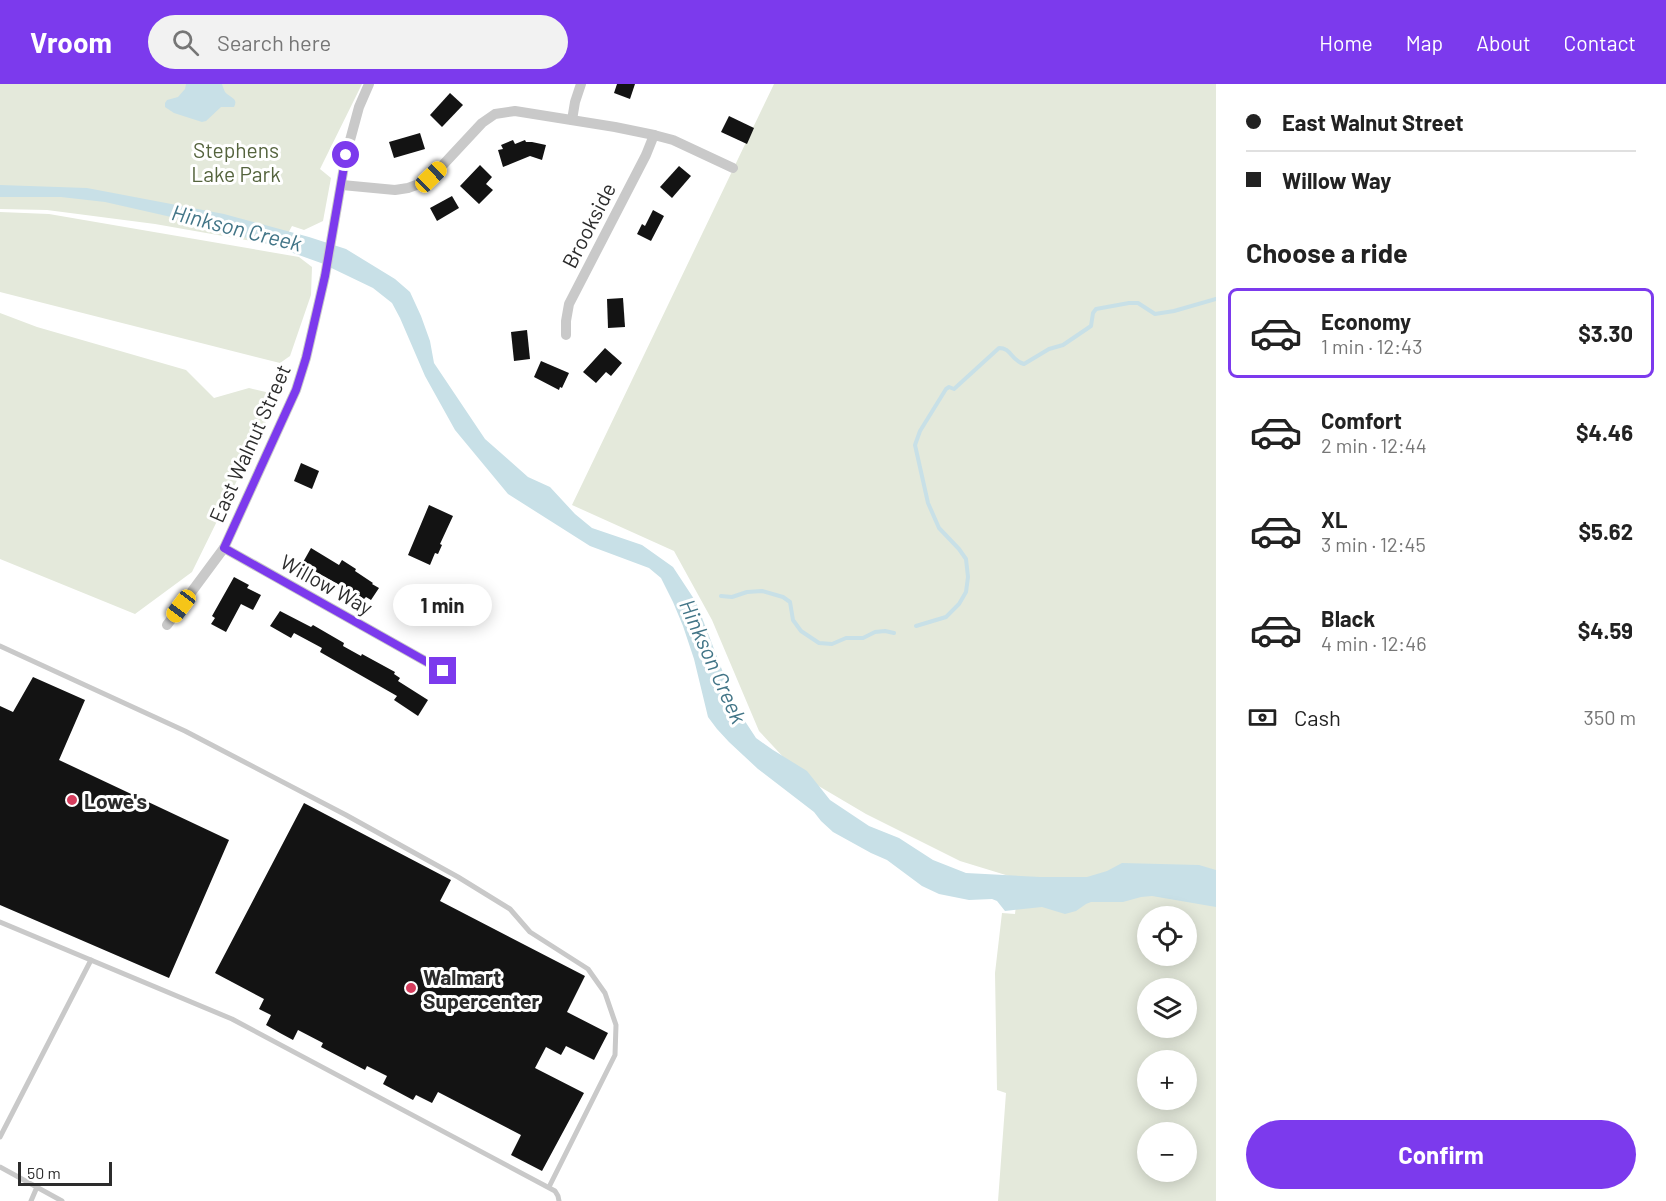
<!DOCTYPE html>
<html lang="en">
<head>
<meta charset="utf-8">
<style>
  :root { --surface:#fff; --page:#f2f2f2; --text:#222; --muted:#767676; --line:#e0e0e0; --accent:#7c3aed }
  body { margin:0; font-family:Barlow,sans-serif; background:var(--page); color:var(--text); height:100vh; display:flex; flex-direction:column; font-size:22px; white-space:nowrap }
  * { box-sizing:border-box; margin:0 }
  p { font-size:20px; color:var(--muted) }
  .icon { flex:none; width:33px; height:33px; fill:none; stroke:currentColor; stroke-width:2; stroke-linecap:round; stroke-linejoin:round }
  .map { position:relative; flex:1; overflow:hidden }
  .sheet { display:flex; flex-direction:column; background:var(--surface); width:450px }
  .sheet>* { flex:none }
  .top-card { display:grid; align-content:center; height:132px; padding:0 30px; background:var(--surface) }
  .buttons { position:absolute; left:1137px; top:822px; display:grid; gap:12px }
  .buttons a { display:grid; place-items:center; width:60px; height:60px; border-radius:50%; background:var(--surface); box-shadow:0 3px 15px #0003; font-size:30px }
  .scale { position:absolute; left:18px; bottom:15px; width:94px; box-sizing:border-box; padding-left:6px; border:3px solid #2c2c2c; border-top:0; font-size:16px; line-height:21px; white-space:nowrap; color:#2c2c2c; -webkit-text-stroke:4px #fff; paint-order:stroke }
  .end { position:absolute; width:27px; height:27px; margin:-14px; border:8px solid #7c3aed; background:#fff; box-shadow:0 0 0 3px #fff }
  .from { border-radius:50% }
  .bubble { position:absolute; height:42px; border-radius:21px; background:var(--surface); box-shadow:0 3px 15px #0003; font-size:20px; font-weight:700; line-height:42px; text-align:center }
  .car { position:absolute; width:18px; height:36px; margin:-18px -9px; border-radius:8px; box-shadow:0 0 4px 2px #0007; background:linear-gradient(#f5c518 24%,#345 0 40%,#f5c518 0 76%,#345 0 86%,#f5c518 0) }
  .top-card b { display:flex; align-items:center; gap:21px; height:57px; font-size:22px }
  .top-card b+b { border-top:2px solid var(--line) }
  .top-card i { width:15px; height:15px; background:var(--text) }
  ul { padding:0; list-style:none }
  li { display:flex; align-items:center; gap:18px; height:90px; margin:0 12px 9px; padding:0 18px; border:3px solid transparent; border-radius:9px }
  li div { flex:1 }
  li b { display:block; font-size:22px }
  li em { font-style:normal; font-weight:700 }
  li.current { border-color:var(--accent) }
  li>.icon { width:54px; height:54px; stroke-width:1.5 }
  h2 { padding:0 30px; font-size:27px; line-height:72px }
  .pay { display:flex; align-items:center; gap:15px; height:66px; padding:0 30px; font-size:22px }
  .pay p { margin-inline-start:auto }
  .button { display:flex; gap:12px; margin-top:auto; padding:12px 30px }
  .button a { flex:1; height:69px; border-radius:36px; background:var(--accent); color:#fff; font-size:24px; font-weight:700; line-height:69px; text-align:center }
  header { display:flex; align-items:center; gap:36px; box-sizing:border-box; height:84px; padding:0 30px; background:var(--accent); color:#fff }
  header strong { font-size:28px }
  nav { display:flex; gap:33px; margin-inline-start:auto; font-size:21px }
  .search { width:420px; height:54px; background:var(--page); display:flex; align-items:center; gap:15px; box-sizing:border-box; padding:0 21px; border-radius:33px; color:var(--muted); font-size:22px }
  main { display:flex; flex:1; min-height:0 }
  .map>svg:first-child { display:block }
  .green { fill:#e4e9db; fill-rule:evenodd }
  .water { fill:#c8e0e7 }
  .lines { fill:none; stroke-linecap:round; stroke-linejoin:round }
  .stream { stroke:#c8e0e7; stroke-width:4 }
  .building { fill:#131313 }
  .lane { stroke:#c9c9c9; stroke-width:5 }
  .street { stroke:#c9c9c9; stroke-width:10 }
  .route { stroke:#7c3aed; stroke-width:8 }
  .poi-dot { fill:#d53d5d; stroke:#fff; stroke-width:2 }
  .labels { text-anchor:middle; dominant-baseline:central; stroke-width:6; stroke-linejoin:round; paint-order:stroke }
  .park-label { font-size:21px; fill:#55643e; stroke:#fff }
  .street-label { font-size:21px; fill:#2c2c2c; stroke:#fff }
  .poi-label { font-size:21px; font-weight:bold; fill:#2c2c2c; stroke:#fff; text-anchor:start }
  .water-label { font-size:22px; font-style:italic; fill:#427587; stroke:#fff }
</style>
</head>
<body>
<header>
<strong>Vroom</strong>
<div class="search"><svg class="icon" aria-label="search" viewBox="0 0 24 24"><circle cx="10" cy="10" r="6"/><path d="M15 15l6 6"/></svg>Search here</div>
<nav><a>Home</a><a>Map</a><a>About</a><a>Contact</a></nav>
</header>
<main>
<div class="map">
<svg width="1216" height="1117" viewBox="0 0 1216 1117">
  <rect width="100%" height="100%" fill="#fff"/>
  <g class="green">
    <polygon points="0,0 362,0 320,85 331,94 323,137 304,146 292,142 281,162 155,140 47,126 0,125"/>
    <path d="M774 0H1216V1117H998L1006 1009 997 1006 995 889 1002 829 1015 830 1019 795 960 777 866 730 800 691 759 647 712 536 674 467 572 421ZM1148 832H1186V872H1148ZM1148 904H1186V944H1148ZM1148 976H1186V1016H1148ZM1148 1048H1186V1088H1148Z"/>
    <polygon points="0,128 49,130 299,173 312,183 311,211 290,272 280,279 0,208"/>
    <polygon points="0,229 37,243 186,286 214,314 249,304 279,311 192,488 135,530 0,475"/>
  </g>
  <g class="water">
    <path d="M186 0H222C223 3 224 6 225 8 230 14 239 14 234 23H221L206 37 202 38 174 29 165 23V19L167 16 178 13 185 5Z"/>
    <polygon points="0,101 87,104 224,130 309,153 346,165 395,195 410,208 421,232 430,257 434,279 485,355 528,393 550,403 575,430 592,444 642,461 673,483 696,518 737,625 756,654 773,666 807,687 830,716 869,742 899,754 933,776 966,789 1040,793 1087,793 1107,787 1122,779 1199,781 1216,786 1216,823 1152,812 1141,813 1123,818 1091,818 1086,820 1076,827 1065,830 1042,823 1005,827 997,817 992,815 969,816 939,810 922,802 887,776 871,769 833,748 821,737 814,728 758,685 729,658 717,645 708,633 694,575 683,542 673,518 661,494 649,484 590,462 508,410 455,346 425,292 400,234 392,219 373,204 321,179 268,160 180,135 105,118 61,113 0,113"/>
  </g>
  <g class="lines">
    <g class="stream">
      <polyline points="721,512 732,513 747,508 762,507 783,513 790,518 793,536 801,547 819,559 832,560 846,554 863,554 875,548 885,547 894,549"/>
      <path d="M916 542 946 533 959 520 966 508 968 493 966 475 959 465 939 444 928 419 915 361 920 347 946 305 949 303 954 305 999 264C1012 264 1010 276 1024 280L1049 265 1063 261 1091 242 1093 229 1096 225 1129 219H1138L1155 230 1174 227 1216 215"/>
    </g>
  </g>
  <g class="building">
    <polygon points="617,0 635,0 630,15 614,9"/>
    <polygon points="450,9 463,21 442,43 430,31"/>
    <polygon points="729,32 754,44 747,60 721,48"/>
    <polygon points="420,49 425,65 394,74 389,58"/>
    <polygon points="513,56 515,60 525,56 526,58 532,58 546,61 542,76 530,72 503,83 498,66 503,65 501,61"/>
    <polygon points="480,81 492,93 486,100 493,106 479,120 460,102"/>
    <polygon points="679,82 691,92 672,114 660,103"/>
    <polygon points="452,112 459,124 437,137 430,124"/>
    <polygon points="653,126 664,132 651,157 637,150 642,140 645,142"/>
    <polygon points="623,214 625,243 608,244 607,215"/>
    <polygon points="527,246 530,275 514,277 511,248"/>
    <polygon points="605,264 622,279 611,292 606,288 596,299 583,288"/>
    <polygon points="541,277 569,289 562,304 560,303 559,306 534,293"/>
    <polygon points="301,379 319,387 312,405 294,397"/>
    <polygon points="429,421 453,432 440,460 442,461 438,470 435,469 430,481 408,471"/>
    <polygon points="311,464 339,481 342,476 356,485 355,487 373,499 372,500 379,504 371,516 366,513 364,515 346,503 345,504 302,480"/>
    <polygon points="234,493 249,501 247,504 261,511 253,526 241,520 226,548 211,540 215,534 212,532"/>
    <polygon points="280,527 311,543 313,541 344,559 343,562 361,572 362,570 395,588 394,590 400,594 398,597 428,616 418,632 394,616 397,612 320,568 322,564 294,549 291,554 270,542"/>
    <polygon points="33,593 85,616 59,676 229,756 169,894 0,821 0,622 13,628"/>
    <polygon points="304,719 451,796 440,817 585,892 567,928 608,949 594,976 566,962 561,971 546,963 535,984 584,1009 542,1087 511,1071 521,1051 438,1008 432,1019 416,1011 413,1016 383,1000 387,992 367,982 365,986 321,963 323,959 298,946 293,956 280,949 266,941 271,931 259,925 264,915 215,889"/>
  </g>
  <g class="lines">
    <g class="lane">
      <polyline points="0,562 185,647 346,731 458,793 510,825 530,848 588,885 605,909 616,941 615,971 549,1103"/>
      <polyline points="0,838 232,935 555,1107 558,1112 559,1117"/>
      <polyline points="0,1053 91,876"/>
      <polyline points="0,1083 62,1117"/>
      <polyline points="31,1117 37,1103"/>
    </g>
    <g class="street">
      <polyline points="572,36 575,18 581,0"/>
      <polyline points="342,101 395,106 408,104 419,100 431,93 441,83 482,39 495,30 515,27 615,43 654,51 673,56 733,84"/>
      <polyline points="566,251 566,237 569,220 646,71 654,51"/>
      <polyline points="224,464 443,587"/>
      <polyline points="167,541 224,464 296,306 306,274 325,192 346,71 359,23 369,0"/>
    </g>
  </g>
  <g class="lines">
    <polyline class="route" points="346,71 325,192 306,274 296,306 224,464 443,587"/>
  </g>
  <g class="poi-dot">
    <circle cx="72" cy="716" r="6"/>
    <circle cx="411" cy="904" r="6"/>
  </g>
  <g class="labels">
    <g class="park-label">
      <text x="236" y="65">Stephens<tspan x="236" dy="24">Lake Park</tspan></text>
    </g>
    <g class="street-label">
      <text transform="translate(588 141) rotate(-63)">Brookside</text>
      <text transform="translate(249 359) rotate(-66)">East Walnut Street</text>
      <text transform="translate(327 500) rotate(29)">Willow Way</text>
    </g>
    <g class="poi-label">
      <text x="84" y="716">Lowe's</text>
      <text x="423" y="892">Walmart<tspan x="423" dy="24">Supercenter</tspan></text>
    </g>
    <g class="water-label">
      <text transform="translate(237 143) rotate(14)">Hinkson Creek</text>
      <text transform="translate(714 577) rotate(66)">Hinkson Creek</text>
    </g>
  </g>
</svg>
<div class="buttons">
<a><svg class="icon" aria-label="locate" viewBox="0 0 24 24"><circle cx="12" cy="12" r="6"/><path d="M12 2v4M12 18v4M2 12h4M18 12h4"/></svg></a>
<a><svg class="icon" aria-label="layers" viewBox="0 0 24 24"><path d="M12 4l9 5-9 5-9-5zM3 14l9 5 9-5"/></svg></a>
<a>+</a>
<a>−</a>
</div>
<div class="scale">50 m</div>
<i class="end from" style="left:346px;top:71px"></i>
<i class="end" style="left:443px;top:587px"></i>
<div class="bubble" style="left:393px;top:500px;width:99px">1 min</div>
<i class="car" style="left:431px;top:93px;rotate:46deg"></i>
<i class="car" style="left:181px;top:522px;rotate:217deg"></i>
</div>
<section class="sheet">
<div class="top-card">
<b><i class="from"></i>East Walnut Street</b>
<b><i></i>Willow Way</b>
</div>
<h2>Choose a ride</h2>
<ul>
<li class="current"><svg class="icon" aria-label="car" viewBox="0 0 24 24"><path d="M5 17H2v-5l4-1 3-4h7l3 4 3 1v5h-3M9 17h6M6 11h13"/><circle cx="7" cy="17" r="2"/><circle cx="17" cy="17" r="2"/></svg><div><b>Economy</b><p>1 min · 12:43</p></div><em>$3.30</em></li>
<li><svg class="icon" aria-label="car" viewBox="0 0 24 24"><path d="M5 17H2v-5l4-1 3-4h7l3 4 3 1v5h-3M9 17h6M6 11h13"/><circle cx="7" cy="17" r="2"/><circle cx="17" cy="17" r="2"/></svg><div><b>Comfort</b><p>2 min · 12:44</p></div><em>$4.46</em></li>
<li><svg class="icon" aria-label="car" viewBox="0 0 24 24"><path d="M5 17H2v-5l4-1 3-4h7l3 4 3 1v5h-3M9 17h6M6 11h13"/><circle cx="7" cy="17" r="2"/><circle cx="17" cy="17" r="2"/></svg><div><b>XL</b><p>3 min · 12:45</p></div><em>$5.62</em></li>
<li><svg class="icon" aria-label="car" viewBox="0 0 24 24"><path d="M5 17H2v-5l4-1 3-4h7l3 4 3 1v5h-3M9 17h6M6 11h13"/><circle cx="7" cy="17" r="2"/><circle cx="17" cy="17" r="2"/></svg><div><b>Black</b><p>4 min · 12:46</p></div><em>$4.59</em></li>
</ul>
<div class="pay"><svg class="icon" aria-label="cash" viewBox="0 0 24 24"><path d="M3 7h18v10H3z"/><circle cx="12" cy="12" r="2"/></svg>Cash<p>350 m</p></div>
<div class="button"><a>Confirm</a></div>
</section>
</main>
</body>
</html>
